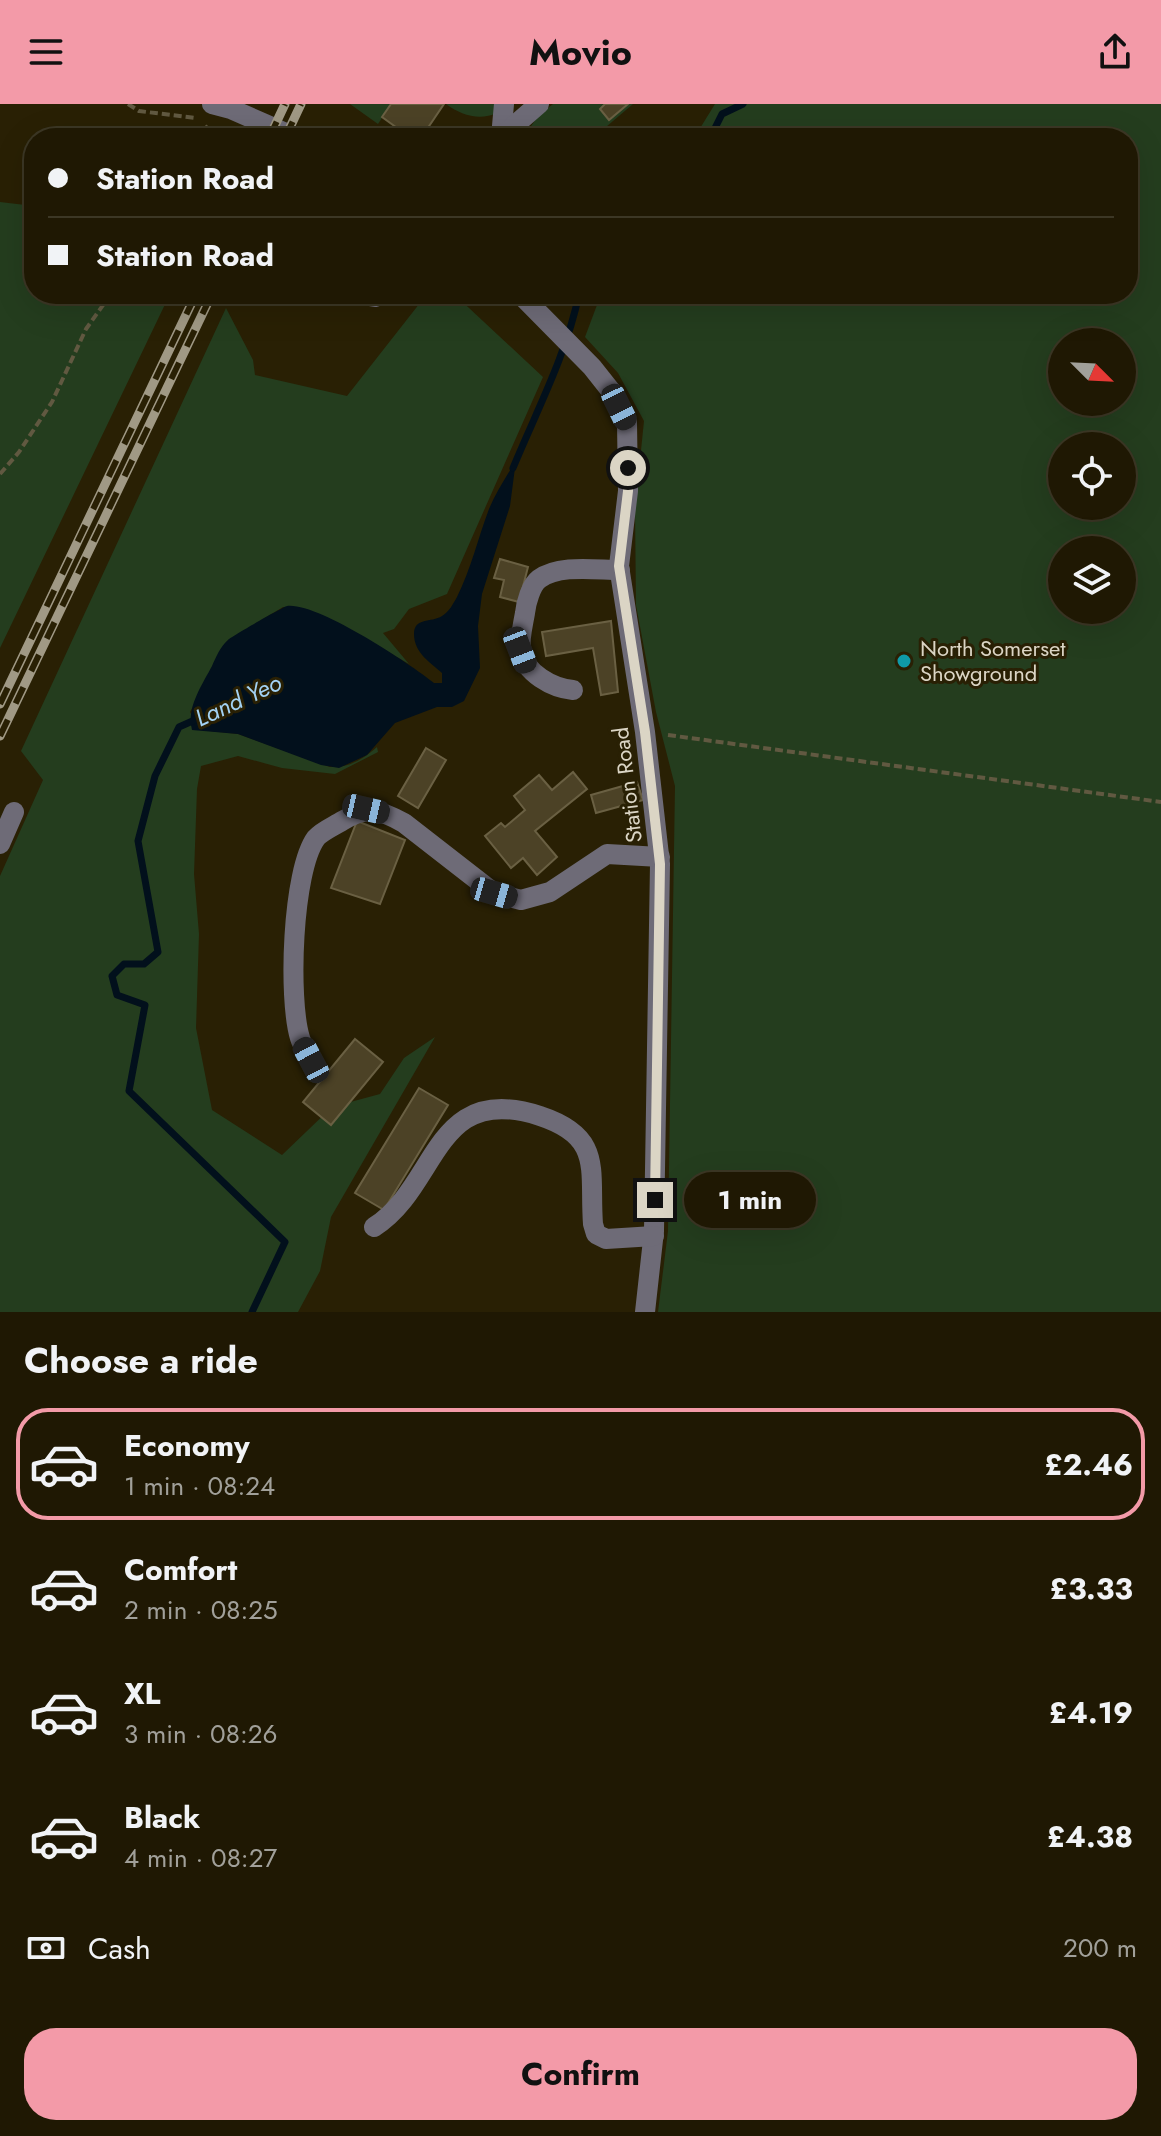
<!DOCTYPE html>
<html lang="en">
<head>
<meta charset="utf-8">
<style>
  :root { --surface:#1f1803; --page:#2c2512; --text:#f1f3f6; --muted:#a1a09a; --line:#3c3725; --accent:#f39aa8 }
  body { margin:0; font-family:Jost,sans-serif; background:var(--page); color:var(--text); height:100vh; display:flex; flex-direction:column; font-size:30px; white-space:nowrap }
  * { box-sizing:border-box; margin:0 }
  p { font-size:26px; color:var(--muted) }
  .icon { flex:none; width:44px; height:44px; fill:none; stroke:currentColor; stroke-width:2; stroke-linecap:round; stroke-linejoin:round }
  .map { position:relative; height:1208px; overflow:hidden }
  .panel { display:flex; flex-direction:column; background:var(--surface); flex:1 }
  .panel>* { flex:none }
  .top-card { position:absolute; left:24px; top:24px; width:1114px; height:176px; border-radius:32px; box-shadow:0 8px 32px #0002,0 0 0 2px var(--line); display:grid; align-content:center; height:176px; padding:0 24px; background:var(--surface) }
  .needle { width:52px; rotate:114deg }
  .tools { position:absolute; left:1048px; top:224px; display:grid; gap:16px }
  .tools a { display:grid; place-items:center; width:88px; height:88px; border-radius:50%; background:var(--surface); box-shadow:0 8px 32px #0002,0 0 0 2px var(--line); font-size:40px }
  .end { position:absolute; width:36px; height:36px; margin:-18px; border:10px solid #dbd5c5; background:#111; box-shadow:0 0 0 4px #111 }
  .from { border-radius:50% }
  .bubble { position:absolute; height:56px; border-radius:28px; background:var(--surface); box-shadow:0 8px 32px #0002,0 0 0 2px var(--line); font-size:26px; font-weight:700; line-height:56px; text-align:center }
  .car { position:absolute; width:24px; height:48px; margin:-24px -12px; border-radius:10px; box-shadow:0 0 6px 2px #0007; background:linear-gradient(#222 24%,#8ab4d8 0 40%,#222 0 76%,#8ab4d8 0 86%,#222 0) }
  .top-card b { display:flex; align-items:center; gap:28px; height:76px; font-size:30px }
  .top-card b+b { border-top:2px solid var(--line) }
  .top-card i { width:20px; height:20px; background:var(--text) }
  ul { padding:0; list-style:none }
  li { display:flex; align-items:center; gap:24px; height:112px; margin:0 16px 12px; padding:0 8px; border:4px solid transparent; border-radius:32px }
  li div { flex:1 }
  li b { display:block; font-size:30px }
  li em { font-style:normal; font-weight:700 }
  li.current { border-color:var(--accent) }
  li>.icon { width:72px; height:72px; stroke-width:1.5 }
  h2 { padding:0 24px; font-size:36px; line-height:96px }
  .pay { display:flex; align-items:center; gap:20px; height:88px; padding:0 24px; font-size:30px }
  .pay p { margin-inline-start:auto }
  .button { display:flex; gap:16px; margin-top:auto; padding:16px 24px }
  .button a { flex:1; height:92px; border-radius:32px; background:var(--accent); color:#111; font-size:32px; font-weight:700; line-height:92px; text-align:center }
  header { display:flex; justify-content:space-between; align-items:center; height:104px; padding:0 24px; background:var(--accent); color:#111; font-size:36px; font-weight:700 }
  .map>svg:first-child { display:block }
  .green { fill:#243d1e; fill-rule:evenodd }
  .water { fill:#02101c }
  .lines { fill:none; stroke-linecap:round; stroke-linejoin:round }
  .stream { stroke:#02101c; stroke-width:7 }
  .building { fill:#4c4226; stroke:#6a6043; stroke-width:2 }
  .path { stroke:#615941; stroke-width:4; stroke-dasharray:8 4; stroke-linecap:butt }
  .minor { stroke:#6e6b77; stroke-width:20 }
  .rail-casing { stroke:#a09985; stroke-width:9 }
  .rail { stroke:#292004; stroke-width:6; stroke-dasharray:18; stroke-linecap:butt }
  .route { stroke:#dbd5c5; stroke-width:10 }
  .culture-dot { fill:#0f9aa8; stroke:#292004; stroke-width:3 }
  .labels { text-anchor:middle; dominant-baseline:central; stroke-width:6; stroke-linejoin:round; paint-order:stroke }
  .poi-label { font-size:22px; fill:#dbd5c5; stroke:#292004; text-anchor:start }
  .street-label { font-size:22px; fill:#dbd5c5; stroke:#292004 }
  .water-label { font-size:24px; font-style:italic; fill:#a3d2f4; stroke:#292004 }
</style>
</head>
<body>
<header><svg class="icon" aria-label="menu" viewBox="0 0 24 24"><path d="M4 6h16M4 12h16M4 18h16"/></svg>Movio<svg class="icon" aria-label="share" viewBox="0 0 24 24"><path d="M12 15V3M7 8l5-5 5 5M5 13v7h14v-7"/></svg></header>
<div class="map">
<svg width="1161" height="1208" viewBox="0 0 1161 1208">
  <rect width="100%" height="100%" fill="#292004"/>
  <g class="green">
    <polygon points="350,0 391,0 378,20"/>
    <path d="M446 0H500L497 9C479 17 461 11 446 0Z"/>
    <polygon points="553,0 633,0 593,34 523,34 538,12"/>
    <path d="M715 0H1161V1208H658L668 1127 675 682 656 608 636 501 635 405 644 317 618 269 585 233 600 193 597 190H1128V34H694ZM1062 238H1122V298H1062ZM1062 342H1122V402H1062ZM1062 446H1122V506H1062Z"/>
    <polygon points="0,98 34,102 34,190 170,190 0,544"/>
    <path d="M427 190H454L543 273 447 490 409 505 394 525 383 529 409 560 335 518 297 503H283L227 537 190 608 200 626 238 630 330 663C349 664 363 655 377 643L378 648 335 670 282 664 238 652 201 662 197 685 194 770 199 830 196 924 212 1006 282 1051 332 1003 380 990 404 954 435 933 331 1113 320 1167 298 1208H0V772L43 676 21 647 226 204 253 256 255 271 347 292Z"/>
  </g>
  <path class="water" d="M516 356 510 402 482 490 478 522 480 564 464 597 452 603H437L395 619 367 651 339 664 321 661 238 630 192 626C186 604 202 581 212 562 216 553 220 543 228 536 232 532 283 503 287 502 317 498 409 559 434 579H442V569C431 559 414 549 414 530 414 513 431 519 442 512 449 508 453 500 457 493 471 465 478 434 489 405 496 388 507 372 516 356Z"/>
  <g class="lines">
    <g class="stream">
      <polyline points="710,34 722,10 743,0"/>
      <path d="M513 364C537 306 566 252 579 190"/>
      <polyline points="197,615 179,623 155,672 138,737 158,848 144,860 124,860 112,872 117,891 145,901 129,987 285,1138 252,1208"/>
    </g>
  </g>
  <g class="building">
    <polygon points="391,0 444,0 421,34 411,34 382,13"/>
    <polygon points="605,0 628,0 609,16 600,5"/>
    <polygon points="500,455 528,463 519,498 500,493 504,476 494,474"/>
    <polygon points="611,517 618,588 601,591 593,544 546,552 542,528"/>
    <polygon points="426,644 446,656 418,704 398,692"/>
    <polygon points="573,668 587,685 535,727 557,753 537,771 523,754 511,764 485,732 501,719 505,723 525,706 514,692 539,671 552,686"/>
    <polygon points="637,678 643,696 596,709 591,691"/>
    <polygon points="357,717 405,736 380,800 331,784"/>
    <polygon points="355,935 383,958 331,1021 303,998"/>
    <polygon points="419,984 448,1001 384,1106 355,1089"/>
  </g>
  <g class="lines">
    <g class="path">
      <polyline points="128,0 139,7 195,14"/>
      <polyline points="205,22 209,25 211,34"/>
      <polyline points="0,370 19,348 52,298 86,225 111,190"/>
      <polyline points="668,631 1161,698"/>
    </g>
    <g class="minor">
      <polyline points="212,0 231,5 297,34"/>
      <polyline points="501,33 504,0"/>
      <polyline points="500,34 539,0"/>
      <polyline points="357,190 375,193 384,190"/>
      <polyline points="520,190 592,263 611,287 627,319 628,387 619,462 645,628 660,760 654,1127 645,1208"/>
      <path d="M573 586C552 584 525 569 521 547 519 535 523 521 525 509 526 499 531 481 539 475 559 460 596 466 620 466"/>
      <polyline points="0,740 14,708"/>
      <path d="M311 956C308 949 302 941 300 934 288 895 292 767 316 734 322 727 334 722 342 717 367 702 379 705 404 719L494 789 521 796 550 788 607 750 660 753"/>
      <path d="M374 1123C439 1082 433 977 540 1012 604 1033 589 1066 593 1120L596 1130 606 1135 654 1132"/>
    </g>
    <defs>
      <g id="rail">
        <polyline points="269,34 285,0"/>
        <polyline points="285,34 301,0"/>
        <polyline points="0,600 196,190"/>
        <polyline points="0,632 212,190"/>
      </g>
    </defs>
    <use href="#rail" class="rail-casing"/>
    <use href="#rail" class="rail"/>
  </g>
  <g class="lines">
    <polyline class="route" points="628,364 628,387 619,462 645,628 660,760 655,1096"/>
  </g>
  <circle class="culture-dot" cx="904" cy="557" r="8"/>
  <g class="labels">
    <g class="poi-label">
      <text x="920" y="544">North Somerset<tspan x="920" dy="25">Showground</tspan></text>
    </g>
    <g class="street-label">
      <text transform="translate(627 681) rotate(-97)">Station Road</text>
    </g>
    <g class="water-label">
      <text transform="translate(238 596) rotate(-25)">Land Yeo</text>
    </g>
  </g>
</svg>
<div class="tools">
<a><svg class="needle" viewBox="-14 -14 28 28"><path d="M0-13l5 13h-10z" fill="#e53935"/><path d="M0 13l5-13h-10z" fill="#a1a09a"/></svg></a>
<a><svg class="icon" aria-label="locate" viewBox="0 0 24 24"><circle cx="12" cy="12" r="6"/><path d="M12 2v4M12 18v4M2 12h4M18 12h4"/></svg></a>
<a><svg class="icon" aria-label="layers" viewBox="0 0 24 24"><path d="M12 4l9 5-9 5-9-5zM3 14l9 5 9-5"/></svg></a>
</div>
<i class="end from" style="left:628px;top:364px"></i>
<i class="end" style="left:655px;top:1096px"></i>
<div class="bubble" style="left:684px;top:1068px;width:132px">1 min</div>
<i class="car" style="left:619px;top:303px;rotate:154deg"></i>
<i class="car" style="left:520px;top:546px;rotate:159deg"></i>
<i class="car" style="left:366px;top:705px;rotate:103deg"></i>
<i class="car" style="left:494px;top:789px;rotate:106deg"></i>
<i class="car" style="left:311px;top:956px;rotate:332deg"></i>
<div class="top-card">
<b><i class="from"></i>Station Road</b>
<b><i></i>Station Road</b>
</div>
</div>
<section class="panel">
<h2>Choose a ride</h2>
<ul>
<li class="current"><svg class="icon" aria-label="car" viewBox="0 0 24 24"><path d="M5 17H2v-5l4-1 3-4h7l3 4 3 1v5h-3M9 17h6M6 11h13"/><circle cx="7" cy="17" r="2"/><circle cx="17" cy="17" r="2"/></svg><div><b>Economy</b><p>1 min · 08:24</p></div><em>£2.46</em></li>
<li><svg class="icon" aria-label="car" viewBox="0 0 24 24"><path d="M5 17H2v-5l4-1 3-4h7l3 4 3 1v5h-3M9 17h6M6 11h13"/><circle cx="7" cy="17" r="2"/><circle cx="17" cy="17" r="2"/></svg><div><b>Comfort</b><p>2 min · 08:25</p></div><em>£3.33</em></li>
<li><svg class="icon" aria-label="car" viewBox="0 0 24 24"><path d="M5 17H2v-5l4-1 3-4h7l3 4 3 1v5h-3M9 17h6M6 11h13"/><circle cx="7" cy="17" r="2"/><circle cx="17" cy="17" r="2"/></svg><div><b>XL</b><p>3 min · 08:26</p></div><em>£4.19</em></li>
<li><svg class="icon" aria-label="car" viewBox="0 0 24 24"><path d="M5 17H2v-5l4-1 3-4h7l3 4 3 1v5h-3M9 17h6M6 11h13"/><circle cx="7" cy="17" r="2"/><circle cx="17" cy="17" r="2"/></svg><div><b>Black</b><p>4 min · 08:27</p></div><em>£4.38</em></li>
</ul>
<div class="pay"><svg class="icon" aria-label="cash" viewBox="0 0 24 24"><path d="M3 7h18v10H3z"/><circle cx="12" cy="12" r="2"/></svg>Cash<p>200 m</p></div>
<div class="button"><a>Confirm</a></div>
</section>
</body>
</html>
